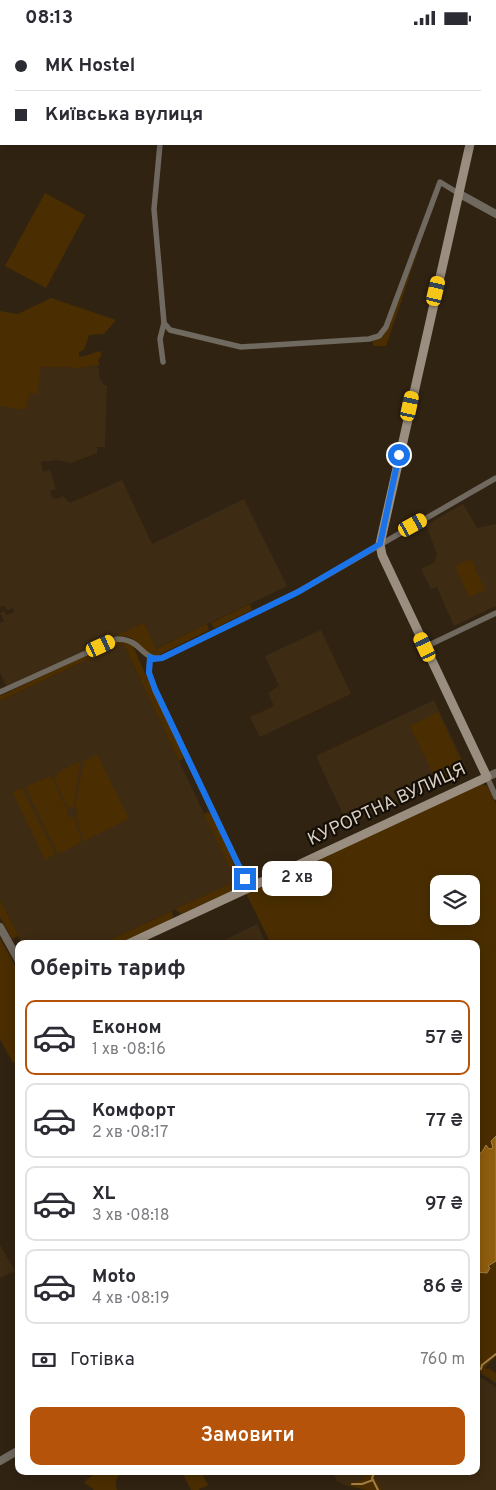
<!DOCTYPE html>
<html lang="uk">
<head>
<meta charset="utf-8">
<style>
  :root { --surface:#fff; --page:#f7f7f7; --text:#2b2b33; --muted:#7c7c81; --line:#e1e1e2; --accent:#b45309 }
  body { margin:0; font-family:Overpass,sans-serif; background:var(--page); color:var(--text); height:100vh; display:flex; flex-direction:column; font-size:19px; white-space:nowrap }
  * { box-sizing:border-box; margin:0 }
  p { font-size:16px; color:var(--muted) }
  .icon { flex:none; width:28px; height:28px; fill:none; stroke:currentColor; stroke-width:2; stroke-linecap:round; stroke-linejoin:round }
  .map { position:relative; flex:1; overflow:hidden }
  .panel { position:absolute; left:15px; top:905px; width:465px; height:535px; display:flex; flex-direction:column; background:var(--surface); border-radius:10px; box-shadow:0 2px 12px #0003 }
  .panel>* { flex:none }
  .banner { position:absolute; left:0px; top:0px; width:496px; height:110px; box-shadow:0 2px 12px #0003; display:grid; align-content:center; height:110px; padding:0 15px; background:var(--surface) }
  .fabs { position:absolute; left:430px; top:840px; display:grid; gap:10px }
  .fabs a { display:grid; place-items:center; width:50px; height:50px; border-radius:10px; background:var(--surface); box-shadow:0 2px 12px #0003; font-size:25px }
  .end { position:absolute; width:22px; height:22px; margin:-11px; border:6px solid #1a73e8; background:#fff; box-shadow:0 0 0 2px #fff }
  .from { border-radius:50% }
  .bubble { position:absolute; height:35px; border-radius:10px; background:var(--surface); box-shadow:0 2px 12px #0003; font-size:16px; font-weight:600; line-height:35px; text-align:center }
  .car { position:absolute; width:15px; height:30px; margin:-15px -8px; border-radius:6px; box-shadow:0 0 4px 1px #0007; background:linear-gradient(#f5c518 24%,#345 0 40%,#f5c518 0 76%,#345 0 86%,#f5c518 0) }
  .banner b { display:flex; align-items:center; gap:18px; height:48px; font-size:19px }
  .banner b+b { border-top:1px solid var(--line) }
  .banner i { width:12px; height:12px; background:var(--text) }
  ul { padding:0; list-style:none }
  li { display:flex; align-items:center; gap:15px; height:75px; margin:0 10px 8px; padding:0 5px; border:2px solid var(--line); border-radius:10px }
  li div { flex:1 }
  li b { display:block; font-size:19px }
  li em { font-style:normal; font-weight:600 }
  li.current { border-color:var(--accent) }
  li>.icon { width:45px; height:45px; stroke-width:1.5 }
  h2 { padding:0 15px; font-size:22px; line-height:60px }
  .pay { display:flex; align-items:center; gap:12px; height:55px; padding:0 15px; font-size:19px }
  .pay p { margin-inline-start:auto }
  .cta { display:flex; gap:10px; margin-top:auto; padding:10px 15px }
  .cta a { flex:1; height:58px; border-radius:10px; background:var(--accent); color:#fff; font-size:20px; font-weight:600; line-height:58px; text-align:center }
  .status { display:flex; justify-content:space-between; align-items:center; height:35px; padding:0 25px; background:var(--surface); direction:ltr }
  .status svg { height:14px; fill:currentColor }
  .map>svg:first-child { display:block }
  .built { fill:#3e2b13 }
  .green { fill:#4a2e01; fill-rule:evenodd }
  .water { fill:#8f5d0e; stroke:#a58045 }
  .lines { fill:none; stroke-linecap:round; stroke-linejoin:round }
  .stream { stroke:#a58045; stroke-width:2 }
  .minor { stroke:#706960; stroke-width:5.5 }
  .tertiary { stroke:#706960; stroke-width:8 }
  .secondary { stroke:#9a8e80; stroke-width:9 }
  .route { stroke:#1a73e8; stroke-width:6 }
  .labels { text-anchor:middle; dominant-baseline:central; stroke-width:4.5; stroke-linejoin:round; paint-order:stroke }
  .street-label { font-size:18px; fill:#d9d0c5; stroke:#140e07 }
</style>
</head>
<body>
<div class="status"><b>08:13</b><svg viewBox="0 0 49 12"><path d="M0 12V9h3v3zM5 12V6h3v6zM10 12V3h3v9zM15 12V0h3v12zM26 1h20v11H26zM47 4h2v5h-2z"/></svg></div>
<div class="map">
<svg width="496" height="1455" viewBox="0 0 496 1455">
  <rect width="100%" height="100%" fill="#312312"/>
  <g class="built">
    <polygon points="98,330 100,345 102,346 103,350 107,350 105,412 97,412 97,418 71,428 56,425 41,427 43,437 50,435 56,454 50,456 52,463 56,464 63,461 70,468 122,445 152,509 244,464 287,551 155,614 144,589 6,651 0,637 0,588 4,586 0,578 5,576 6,580 14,577 13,573 7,575 5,571 0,572 0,371 23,375 24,373 26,373 30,357 37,358 40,331 71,332 72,334"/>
    <polygon points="463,469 477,493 496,489 496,571 454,591 437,552 431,554 421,534 434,528 437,519 426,490"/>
    <polygon points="321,595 351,659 260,702 250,682 274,671 268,658 279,651 265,621"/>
    <polygon points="123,608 236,846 101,909 23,909 0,865 0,666"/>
    <polygon points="434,665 467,735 348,790 316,721"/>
    <polygon points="257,889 266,909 216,909"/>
    <polygon points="0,1210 15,1236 0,1243"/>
    <polygon points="476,1342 484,1344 496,1353 496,1455 382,1455 375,1441 379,1436 476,1436"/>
    <polygon points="333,1436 372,1436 364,1441 366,1443 362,1446 360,1446 359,1445 345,1450 342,1449 341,1447 337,1447"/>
  </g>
  <g class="green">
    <polygon points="45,158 85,180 46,253 5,231"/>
    <polygon points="421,207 386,311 373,311 373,306 380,303 388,293"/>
    <polygon points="51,263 116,285 104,299 89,300 84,315 79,317 79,321 82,322 99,316 102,319 98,325 100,331 98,330 72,334 71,332 41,332 37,359 30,358 26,374 24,373 23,375 0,371 0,276 18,279"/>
    <polygon points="471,524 485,555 469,562 455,531"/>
    <polygon points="250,569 252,575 215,593 213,592 211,588"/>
    <path d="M144 588 156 614 207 589 209 595 159 620C146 622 143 610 133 604 128 601 123 601 117 600Z"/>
    <polygon points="118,605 131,607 183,721 183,724 179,726 123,608 0,666 0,661"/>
    <polygon points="438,677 465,734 437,747 410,691"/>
    <polygon points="97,719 129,784 84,806 76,782 78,776 75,772 84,726"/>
    <polygon points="80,726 74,772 68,773 54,743 58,741 57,738"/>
    <polygon points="51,741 67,775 67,780 70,782 74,783 82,807 58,819 26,753 27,751"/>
    <path d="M481 749 488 751 496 769V1321L485 1333 488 1334 489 1333 496 1338V1348L476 1335V909H271L246 858ZM439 849H471V881H439Z"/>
    <polygon points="22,753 55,819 45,825 14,760 14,757"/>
    <polygon points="208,777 212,780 240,842 240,849 237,854 181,879 175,874 236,846 204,779"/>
    <polygon points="0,865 23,909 18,901 12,904 0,882"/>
    <polygon points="172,876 173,881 171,885 119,909 101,909"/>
    <polygon points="0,903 19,938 19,1025 13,1028 0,1004"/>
    <path d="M99 1436H120L121 1438C116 1442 115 1449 117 1455H94L85 1448 86 1445Z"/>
    <polygon points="184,1436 201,1436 208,1450 198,1455 191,1455 182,1437"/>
    <polygon points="372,1436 379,1436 375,1441 382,1455 366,1455 345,1450 359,1445 360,1446 365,1443 364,1441"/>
  </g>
  <g class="water">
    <polygon points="0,0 127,0 1,1 0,90"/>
    <polygon points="496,1101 496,1226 488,1231 490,1233 487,1238 476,1237 476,1121 482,1117 486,1110 489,1114 493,1113 491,1106"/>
  </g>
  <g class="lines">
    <g class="stream">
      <polyline points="481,1334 482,1330 496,1319"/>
      <polyline points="375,1436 372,1443 378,1455"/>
      <polyline points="352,1449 362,1449 373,1445"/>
    </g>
    <g class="minor">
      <polyline points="220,1 221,0"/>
      <polyline points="160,109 154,174 164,288 160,304 163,327"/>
      <polyline points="164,288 170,295 241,312 369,304 379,301 386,292 440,147 458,158"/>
      <polyline points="425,612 496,578"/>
      <polyline points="150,622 149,637 155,655 249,852"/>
      <path d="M0 657 117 604C143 604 141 626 162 623L298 557 496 443"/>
      <polyline points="487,742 496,762"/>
    </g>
    <g class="tertiary">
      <polyline points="458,158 496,179"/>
      <polyline points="487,742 496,738"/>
      <polyline points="0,892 19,926"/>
      <polyline points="0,1426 19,1415"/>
    </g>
    <g class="secondary">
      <polyline points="494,1 494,0"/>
      <polyline points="128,909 487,742 382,520 380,509 470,109"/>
    </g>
  </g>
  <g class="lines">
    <polyline class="route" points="245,844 155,654 149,638 150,622 154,624 162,623 298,557 380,509 399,420"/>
  </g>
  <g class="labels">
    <g class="street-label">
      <text transform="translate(387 770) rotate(-25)">КУРОРТНА ВУЛИЦЯ</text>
    </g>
  </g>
</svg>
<div class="fabs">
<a><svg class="icon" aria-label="layers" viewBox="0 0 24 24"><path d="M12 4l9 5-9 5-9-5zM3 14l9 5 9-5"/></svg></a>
</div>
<i class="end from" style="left:399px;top:420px"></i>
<i class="end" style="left:245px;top:844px"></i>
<div class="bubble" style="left:262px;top:826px;width:70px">2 хв</div>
<i class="car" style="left:436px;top:256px;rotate:13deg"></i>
<i class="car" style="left:410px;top:371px;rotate:12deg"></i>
<i class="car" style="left:413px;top:490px;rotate:61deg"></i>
<i class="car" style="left:101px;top:611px;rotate:65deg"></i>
<i class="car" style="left:425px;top:612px;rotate:335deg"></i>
<div class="banner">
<b><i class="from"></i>MK Hostel</b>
<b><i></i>Київська вулиця</b>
</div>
<section class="panel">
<h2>Оберіть тариф</h2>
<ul>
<li class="current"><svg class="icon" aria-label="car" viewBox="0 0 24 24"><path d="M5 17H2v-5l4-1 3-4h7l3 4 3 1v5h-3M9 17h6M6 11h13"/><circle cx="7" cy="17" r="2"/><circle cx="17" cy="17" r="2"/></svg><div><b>Економ</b><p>1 хв · 08:16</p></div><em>57 ₴</em></li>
<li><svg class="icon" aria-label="car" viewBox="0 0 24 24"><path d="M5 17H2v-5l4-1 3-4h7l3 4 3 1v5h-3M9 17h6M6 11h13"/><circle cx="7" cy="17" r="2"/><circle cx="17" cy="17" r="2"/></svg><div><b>Комфорт</b><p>2 хв · 08:17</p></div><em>77 ₴</em></li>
<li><svg class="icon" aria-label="car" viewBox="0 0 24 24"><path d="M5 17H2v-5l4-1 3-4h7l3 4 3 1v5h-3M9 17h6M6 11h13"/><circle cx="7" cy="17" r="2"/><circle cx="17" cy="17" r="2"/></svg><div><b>XL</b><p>3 хв · 08:18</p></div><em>97 ₴</em></li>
<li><svg class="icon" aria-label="car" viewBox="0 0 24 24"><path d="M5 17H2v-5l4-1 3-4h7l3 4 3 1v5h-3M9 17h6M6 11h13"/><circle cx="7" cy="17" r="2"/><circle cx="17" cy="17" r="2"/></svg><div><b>Moto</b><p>4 хв · 08:19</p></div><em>86 ₴</em></li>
</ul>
<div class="pay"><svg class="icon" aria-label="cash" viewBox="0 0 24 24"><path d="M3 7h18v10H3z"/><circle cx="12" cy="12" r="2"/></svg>Готівка<p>760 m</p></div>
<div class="cta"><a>Замовити</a></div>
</section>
</div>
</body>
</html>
